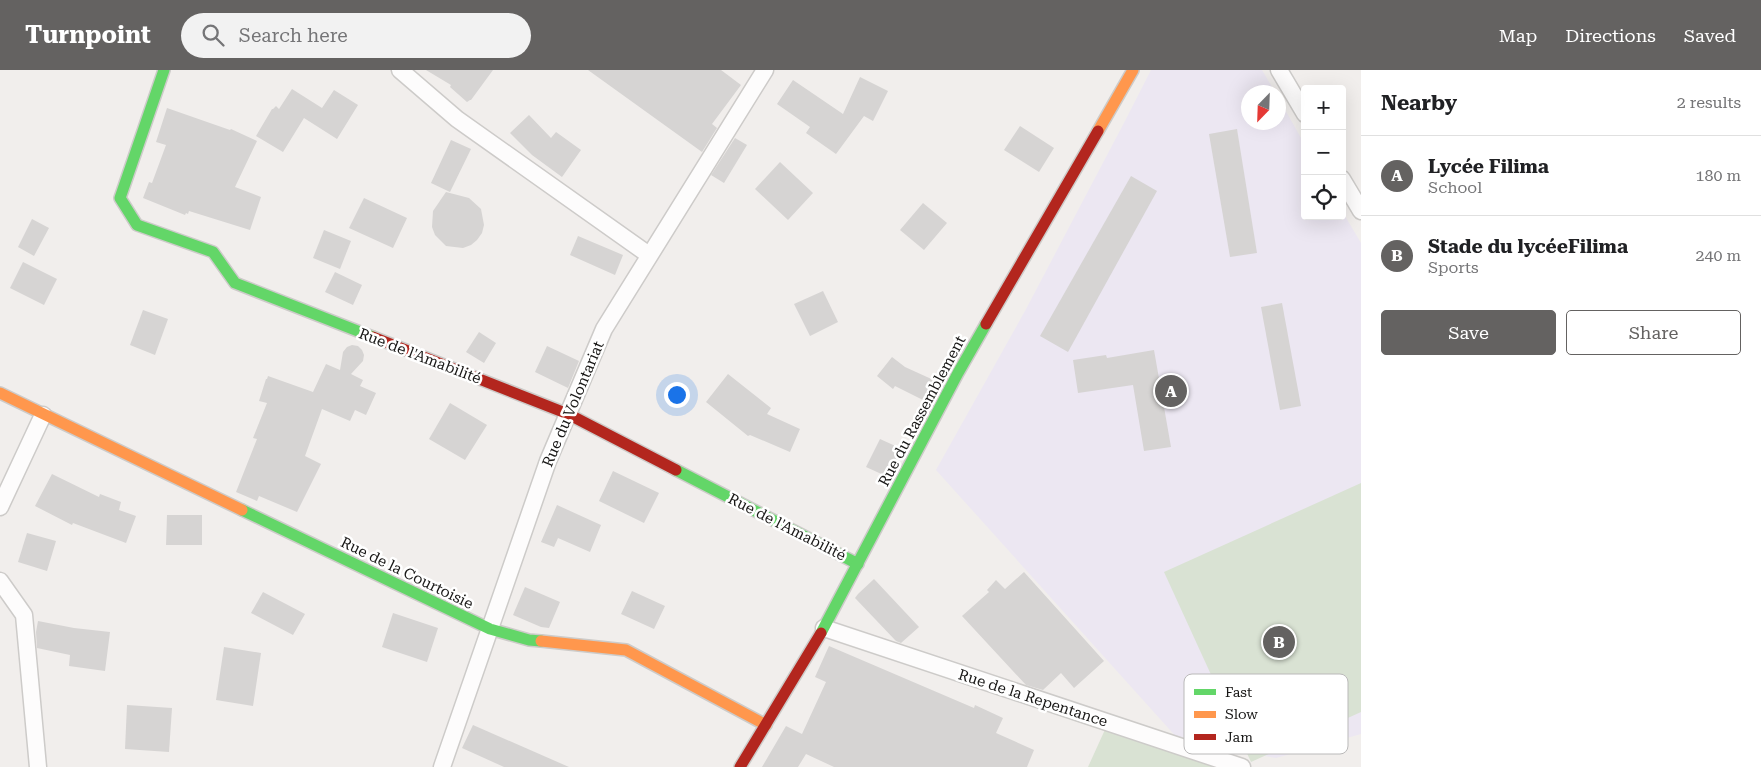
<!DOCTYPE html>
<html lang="en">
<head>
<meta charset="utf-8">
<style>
  :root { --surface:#fff; --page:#f2f2f2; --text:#202124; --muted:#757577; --line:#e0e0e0; --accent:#646261 }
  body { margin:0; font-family:"Roboto Serif",serif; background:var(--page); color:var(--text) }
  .controls { position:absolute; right:15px; top:15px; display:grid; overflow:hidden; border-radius:5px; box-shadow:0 5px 20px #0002 }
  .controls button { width:45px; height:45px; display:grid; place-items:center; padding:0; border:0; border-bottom:1px solid var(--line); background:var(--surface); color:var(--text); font:25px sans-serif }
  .compass { position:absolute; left:1241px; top:15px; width:45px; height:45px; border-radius:50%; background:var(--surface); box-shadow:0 5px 20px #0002; rotate:203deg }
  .you { position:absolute; left:676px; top:324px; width:18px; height:18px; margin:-12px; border:4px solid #fff; border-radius:50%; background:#1a73e8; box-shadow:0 0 0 8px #1a73e833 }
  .badge { display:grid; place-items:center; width:32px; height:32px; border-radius:50%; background:var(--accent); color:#fff; font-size:16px; font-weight:700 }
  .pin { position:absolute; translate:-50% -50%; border:2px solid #fff; box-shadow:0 1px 5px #0006 }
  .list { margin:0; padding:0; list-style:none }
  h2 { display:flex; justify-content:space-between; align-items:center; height:65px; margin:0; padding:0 20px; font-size:21px }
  h2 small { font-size:16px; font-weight:400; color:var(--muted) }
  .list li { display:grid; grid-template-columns:32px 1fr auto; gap:15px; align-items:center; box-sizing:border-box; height:80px; padding:0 20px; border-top:1px solid var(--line) }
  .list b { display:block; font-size:19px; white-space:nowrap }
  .list p { margin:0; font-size:16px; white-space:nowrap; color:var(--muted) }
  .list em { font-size:16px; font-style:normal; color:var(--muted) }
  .actions { display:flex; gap:10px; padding:15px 20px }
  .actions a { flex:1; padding:11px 0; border:1px solid var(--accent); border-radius:5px; text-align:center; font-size:18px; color:var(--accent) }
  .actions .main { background:var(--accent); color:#fff }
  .icon { flex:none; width:28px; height:28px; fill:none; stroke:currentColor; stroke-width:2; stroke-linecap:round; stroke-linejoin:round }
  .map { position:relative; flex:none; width:1361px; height:697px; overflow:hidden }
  header { display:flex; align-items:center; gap:30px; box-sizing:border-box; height:70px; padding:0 25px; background:var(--accent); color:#fff }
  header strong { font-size:24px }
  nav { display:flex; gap:28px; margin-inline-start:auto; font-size:18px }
  .search { width:350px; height:45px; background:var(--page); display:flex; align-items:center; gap:12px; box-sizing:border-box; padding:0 18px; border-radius:28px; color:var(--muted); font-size:19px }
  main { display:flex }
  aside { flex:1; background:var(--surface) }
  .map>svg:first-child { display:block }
</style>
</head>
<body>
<header>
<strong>Turnpoint</strong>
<div class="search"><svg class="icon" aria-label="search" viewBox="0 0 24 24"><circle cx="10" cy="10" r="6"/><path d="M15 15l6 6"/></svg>Search here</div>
<nav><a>Map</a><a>Directions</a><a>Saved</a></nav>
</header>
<main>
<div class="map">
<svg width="1361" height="697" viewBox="0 0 1361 697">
  <rect width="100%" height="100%" fill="#f1eeec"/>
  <path fill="#ece7f2" d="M1151,0H1262L1275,22H1248V52H1278L1279,29L1305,75V146H1342V141L1361,173V664L1276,688L1179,670L936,400L1025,241L1125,51Z"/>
  <g fill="#d9e2d3">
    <path d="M1361,413V642L1251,692L1164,502Z"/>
    <path d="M1108,653L1242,697H1088Z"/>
  </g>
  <g fill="#d6d4d3">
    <path d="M426,0H493L471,30H470L467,32L450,17L451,15Z"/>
    <path d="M588,0H721L741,15L712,54L717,58L702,82Z"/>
    <path d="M860,7L888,21L873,51L864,46L836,84L806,63L810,57L777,34L793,10L843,44Z"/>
    <path d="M292,19L322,38L334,20L358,35L337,69L304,48L283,82L256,66L272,39H273L276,36L279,39Z"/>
    <path d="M167,38L230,60L231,59L257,71L235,117L261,127L250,160L189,141L188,144L186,143L185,145L143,128L149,112L152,113L166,75L156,72Z"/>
    <path d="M529,45L551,68L556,62L581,80L562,107L532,85L510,63Z"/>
    <path d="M1020,56L1054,78L1039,102L1004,80Z"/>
    <path d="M1237,59L1257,183L1230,187L1209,64Z"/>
    <path d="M735,68L747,75L724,113L711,105Z"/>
    <path d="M451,70L471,79L450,122L431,113Z"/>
    <path d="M780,92L813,123L788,150L755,119Z"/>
    <path d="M1131,106L1157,121L1068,282L1040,266Z"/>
    <path d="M446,122L469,128L481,139L484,155L482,163L477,170L471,175L463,178L446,176L435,165L432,157L433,141Z"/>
    <path d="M364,128L407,148L393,178L349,158Z"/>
    <path d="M923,133L947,153L924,180L900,160Z"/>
    <path d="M32,149L49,158L34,186L18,177Z"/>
    <path d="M324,160L351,171L340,199L313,188Z"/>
    <path d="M578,166L623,185L615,205L570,185Z"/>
    <path d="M23,192L57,209L44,235L10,218Z"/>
    <path d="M335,202L362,215L353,235L325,222Z"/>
    <path d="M823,221L838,252L810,266L794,234Z"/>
    <path d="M1282,233L1301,336L1280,340L1261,237Z"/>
    <path d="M143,240L168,249L155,285L130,275Z"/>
    <path d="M479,262L496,273L484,293L466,282Z"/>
    <path d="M352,275L358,276L362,280L364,285L363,291L351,304L363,310L360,316L376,323L366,345L355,340L350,351L322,339L305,386L321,394L297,442L259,426L257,431L236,422L257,369L253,368L267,333L259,331L266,309H267L268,306L313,322L326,294L340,300L343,282L347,277Z"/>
    <path d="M547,276L579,291L568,318L535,302Z"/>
    <path d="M1154,280L1171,377L1144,381L1133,315L1078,323L1073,290L1106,285L1107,288Z"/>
    <path d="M892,287L905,297L938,312L927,332L895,316L893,319L877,306Z"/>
    <path d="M728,304L771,338L767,344L800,359L790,382L750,365L748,366L706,332Z"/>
    <path d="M450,333L487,355L465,390L429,369Z"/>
    <path d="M880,369L902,379L888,407L866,397Z"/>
    <path d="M613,401L659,423L644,453L599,431Z"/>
    <path d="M52,404L99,427L100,424L121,432L119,440L136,446L126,473L73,453L72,455L35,436Z"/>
    <path d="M557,435L601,455L590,482L558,468L554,477L541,472Z"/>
    <path d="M167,445H202V475H166Z"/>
    <path d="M27,463L56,471L47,501L18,492Z"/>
    <path d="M1024,502L1104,591L1074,618L1061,603L1043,620L1026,615L962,546L989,522L987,520L996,510L1005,519Z"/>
    <path d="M874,509L919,557L901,573L896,571L855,528L858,524Z"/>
    <path d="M525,517L560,532L549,558L541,557L513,545Z"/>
    <path d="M632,521L665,536L654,559L621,544Z"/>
    <path d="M263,522L305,544L293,565L251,543Z"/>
    <path d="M393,543L438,558L427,592L382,577Z"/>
    <path d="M38,551L74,558L110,562L105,601L69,596L70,585L37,578L36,562Z"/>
    <path d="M829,576L974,638L975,635L1003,648L996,663L1034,680L1027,697H834L806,684L798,697H762L786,656L802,664L826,612L815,607Z"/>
    <path d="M224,577L261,583L253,636L216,630Z"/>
    <path d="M127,635L172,638L169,682L125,679Z"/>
    <path d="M473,655L569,697H504L462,678Z"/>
  </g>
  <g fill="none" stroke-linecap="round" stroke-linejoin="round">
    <defs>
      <g id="street">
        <path d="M400,0L457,49L649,185"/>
        <path d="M1279,0L1305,44"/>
        <path d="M1342,109L1361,141"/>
        <path d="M0,437L43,345"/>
        <path d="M0,511L24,545L38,697"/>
        <path d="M824,558L1242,697"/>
        <path d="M442,697L548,391L604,259L765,0"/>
      </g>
      <g id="fast">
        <path d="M164,0L120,128L137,155L213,182L235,213L373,267"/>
        <path d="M676,400L858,494"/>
        <path d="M242,440L490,559L529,570L541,571"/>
        <path d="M821,563L958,303L986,254"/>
      </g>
      <g id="slow">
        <path d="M1098,61L1133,0"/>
        <path d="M0,323L242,440"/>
        <path d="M541,571L626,580L766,655"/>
      </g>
      <g id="jam">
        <path d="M986,254L1098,61"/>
        <path d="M373,267L568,344L676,400"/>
        <path d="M740,697L821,563"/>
      </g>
    </defs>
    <use href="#street" stroke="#cdcbc9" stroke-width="19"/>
    <use href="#fast" stroke="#cdcbc9" stroke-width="14"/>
    <use href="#slow" stroke="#cdcbc9" stroke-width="14"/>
    <use href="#jam" stroke="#cdcbc9" stroke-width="14"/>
    <use href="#street" stroke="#fdfcfc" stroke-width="16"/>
    <use href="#fast" stroke="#63d668" stroke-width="11"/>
    <use href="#slow" stroke="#ff974d" stroke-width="11"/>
    <use href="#jam" stroke="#b3261e" stroke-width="11"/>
  </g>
  <g text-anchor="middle" stroke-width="5" stroke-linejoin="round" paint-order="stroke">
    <g font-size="15" fill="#181716" stroke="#fff">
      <text transform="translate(420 286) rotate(21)" y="5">Rue de l'Amabilité</text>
      <text transform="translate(573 334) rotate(-67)" y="5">Rue du Volontariat</text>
      <text transform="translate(922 341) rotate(-62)" y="5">Rue du Rassemblement</text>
      <text transform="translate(787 457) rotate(27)" y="5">Rue de l'Amabilité</text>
      <text transform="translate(407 503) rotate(26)" y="5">Rue de la Courtoisie</text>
      <text transform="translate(1033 628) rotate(18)" y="5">Rue de la Repentance</text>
    </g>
  </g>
  <rect x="1184" y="604" width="164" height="80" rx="8" fill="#fff" stroke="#bab9b9" stroke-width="1"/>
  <rect x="1194" y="619" width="22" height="6" fill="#63d668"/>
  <rect x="1194" y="641" width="22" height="7" fill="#ff974d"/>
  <rect x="1194" y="664" width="22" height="6" fill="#b3261e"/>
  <g font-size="14" fill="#181716">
    <text x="1225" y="627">Fast</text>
    <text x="1225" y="649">Slow</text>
    <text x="1225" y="672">Jam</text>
  </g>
</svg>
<div class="controls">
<button>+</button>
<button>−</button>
<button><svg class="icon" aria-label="locate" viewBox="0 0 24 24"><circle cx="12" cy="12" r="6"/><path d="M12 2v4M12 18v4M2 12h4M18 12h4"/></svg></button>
</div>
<svg class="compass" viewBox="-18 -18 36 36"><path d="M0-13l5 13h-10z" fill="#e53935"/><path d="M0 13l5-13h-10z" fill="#757577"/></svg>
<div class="you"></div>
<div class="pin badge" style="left:1171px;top:321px">A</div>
<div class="pin badge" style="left:1279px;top:572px">B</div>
</div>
<aside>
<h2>Nearby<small>2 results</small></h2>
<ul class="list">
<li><span class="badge">A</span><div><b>Lycée Filima</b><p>School</p></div><em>180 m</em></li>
<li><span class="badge">B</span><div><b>Stade du lycéeFilima</b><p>Sports</p></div><em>240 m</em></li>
</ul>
<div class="actions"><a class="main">Save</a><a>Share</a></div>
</aside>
</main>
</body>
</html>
